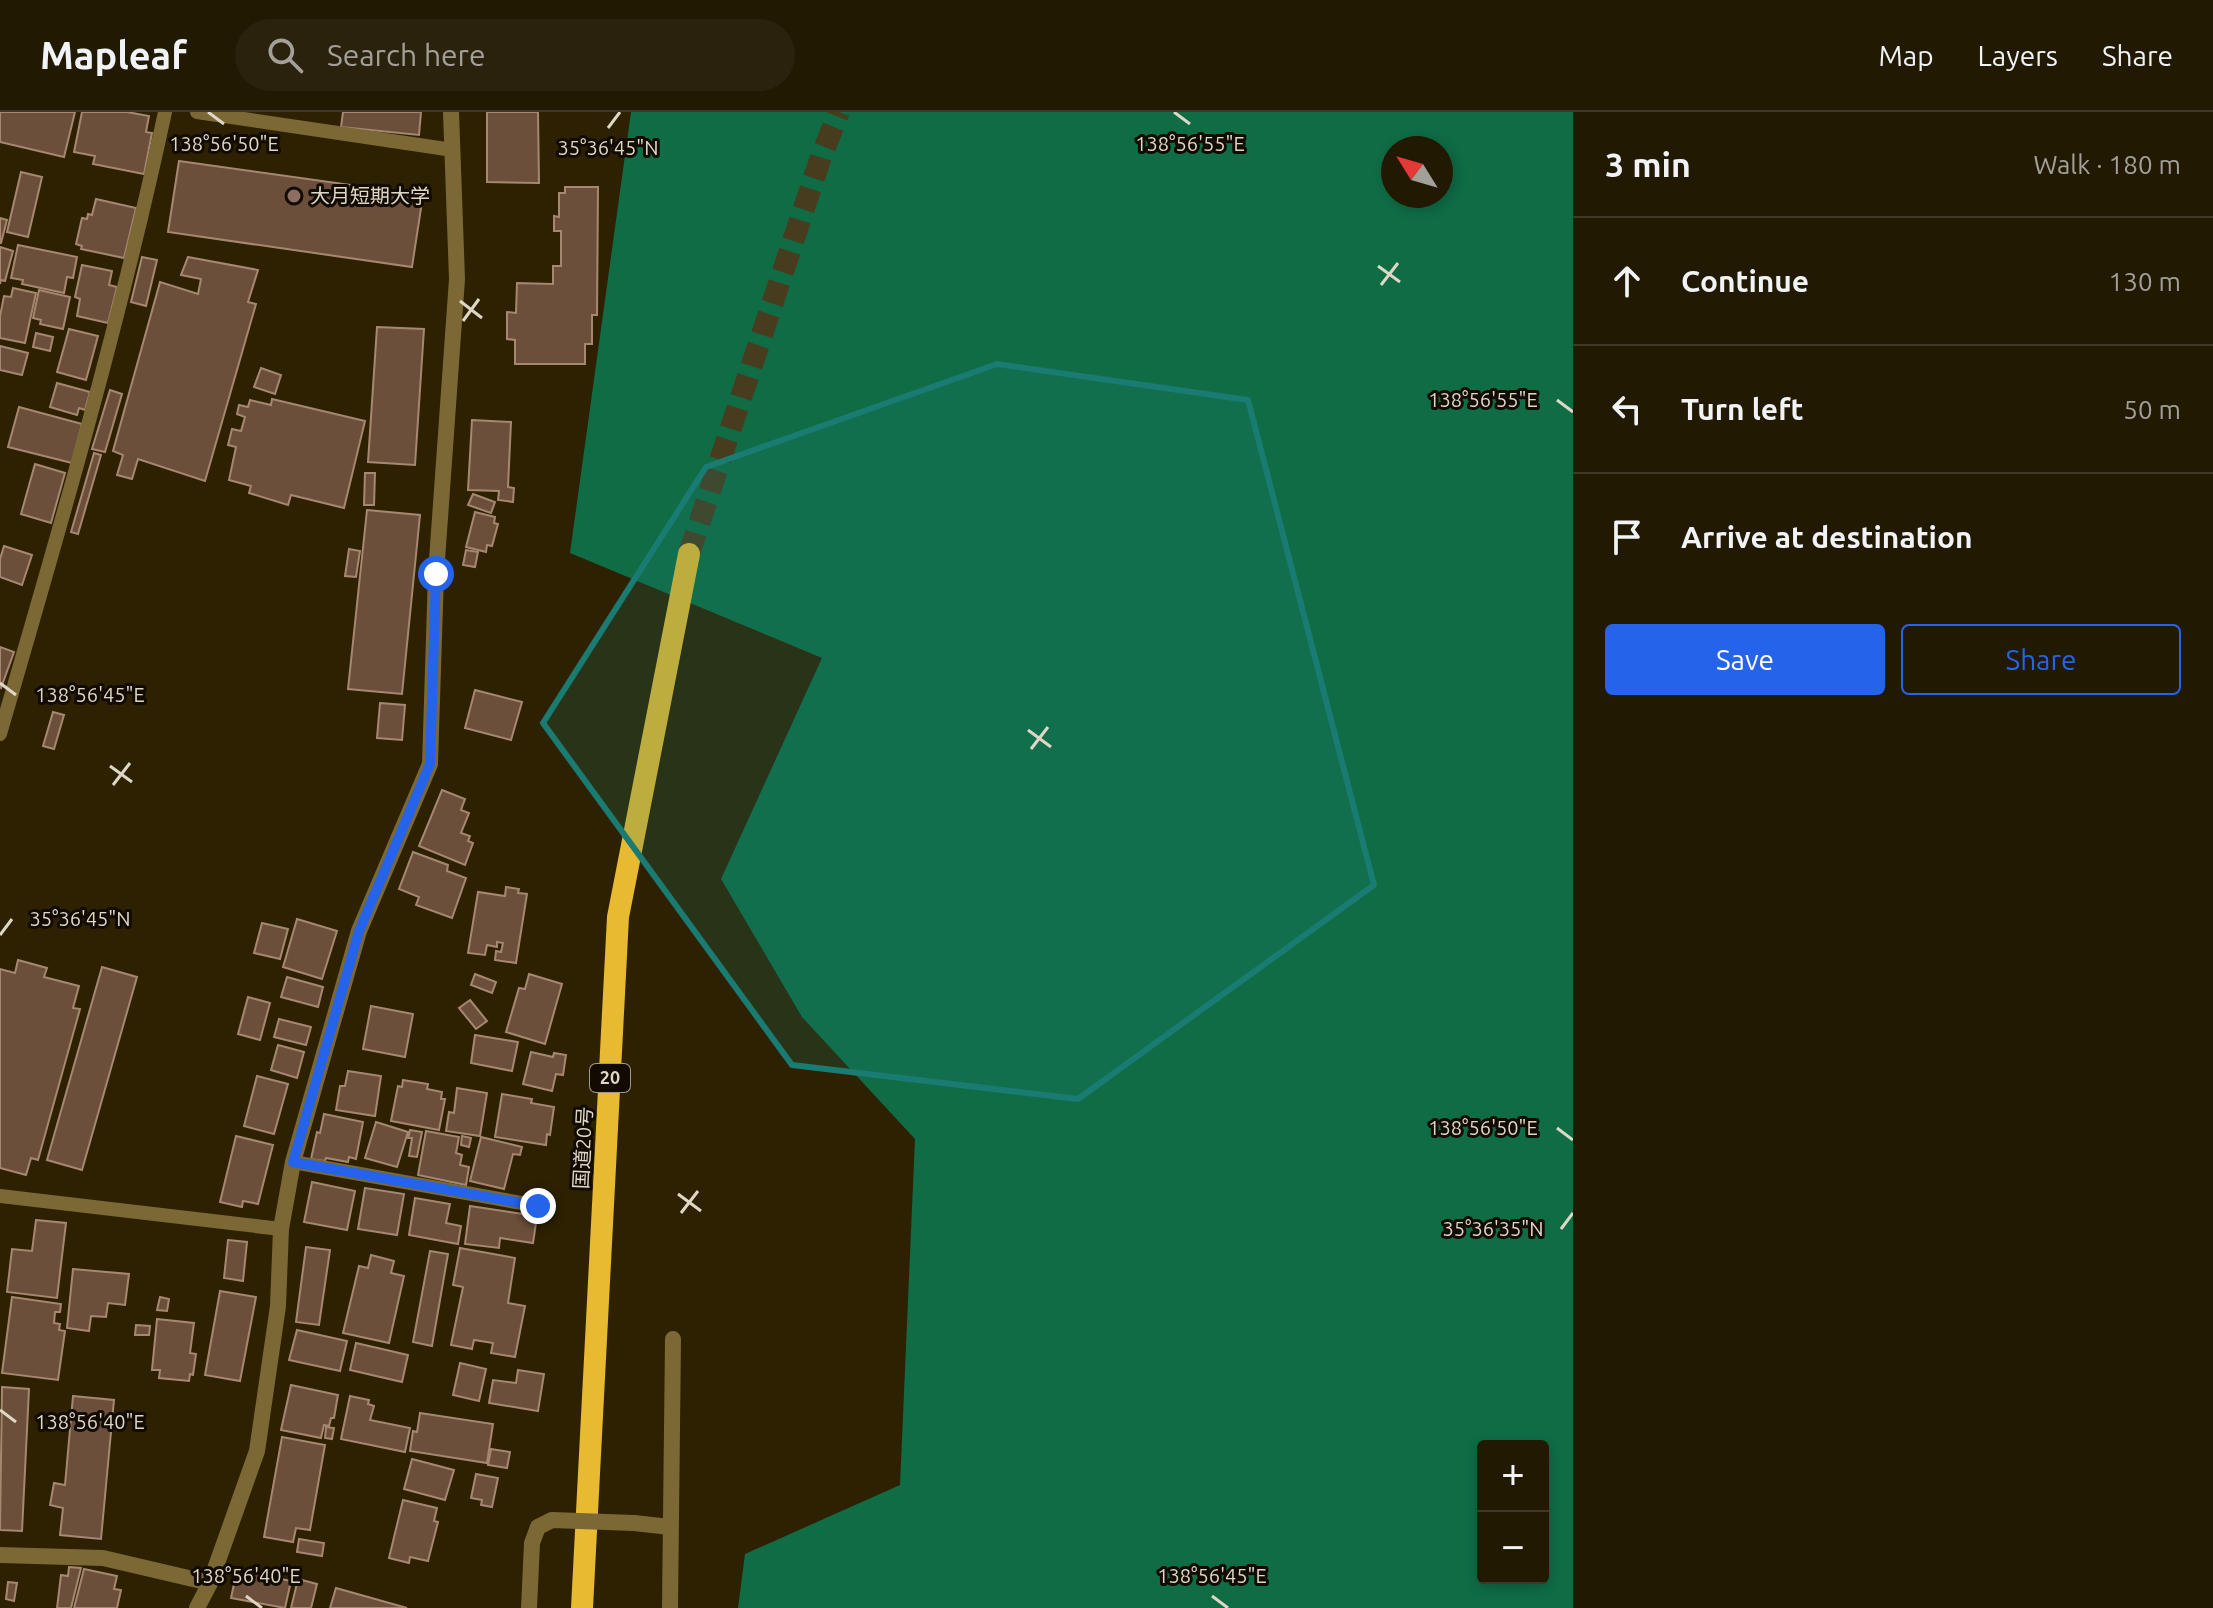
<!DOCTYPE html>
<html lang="en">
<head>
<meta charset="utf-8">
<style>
  :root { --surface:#221902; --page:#2a220c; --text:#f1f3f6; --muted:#a2a099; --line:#3f3824; --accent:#2563eb }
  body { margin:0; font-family:Ubuntu,"Noto Sans JP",sans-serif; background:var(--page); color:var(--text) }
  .controls { position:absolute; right:24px; bottom:24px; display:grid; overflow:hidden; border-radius:8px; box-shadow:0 4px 12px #0003 }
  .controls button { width:72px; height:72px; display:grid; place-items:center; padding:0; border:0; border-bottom:2px solid var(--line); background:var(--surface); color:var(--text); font:40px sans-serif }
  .compass { position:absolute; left:1381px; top:24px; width:72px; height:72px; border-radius:50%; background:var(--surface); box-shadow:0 4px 12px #0003; rotate:307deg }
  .stop { position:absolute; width:24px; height:24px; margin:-18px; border:6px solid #2563eb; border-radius:50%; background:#fff }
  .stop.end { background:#2563eb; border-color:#fff; box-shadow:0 2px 8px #0008 }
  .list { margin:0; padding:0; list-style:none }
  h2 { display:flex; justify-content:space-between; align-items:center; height:104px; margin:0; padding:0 32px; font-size:34px }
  h2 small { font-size:26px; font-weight:400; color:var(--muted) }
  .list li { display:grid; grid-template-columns:52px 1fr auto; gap:24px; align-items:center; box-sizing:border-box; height:128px; padding:0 32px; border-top:2px solid var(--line) }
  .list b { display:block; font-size:30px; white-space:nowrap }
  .list em { font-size:26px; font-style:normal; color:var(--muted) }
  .actions { display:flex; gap:16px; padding:24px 32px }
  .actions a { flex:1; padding:18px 0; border:2px solid var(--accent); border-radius:8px; text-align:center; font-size:28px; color:var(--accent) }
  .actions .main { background:var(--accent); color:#fff }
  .icon { flex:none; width:44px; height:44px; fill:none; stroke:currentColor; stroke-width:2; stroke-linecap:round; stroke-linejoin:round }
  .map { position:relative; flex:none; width:1573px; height:1496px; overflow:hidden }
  header { display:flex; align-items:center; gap:48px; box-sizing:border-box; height:112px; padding:0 40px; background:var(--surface); border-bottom:2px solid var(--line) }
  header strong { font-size:38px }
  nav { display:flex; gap:44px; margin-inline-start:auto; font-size:28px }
  .search { width:560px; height:72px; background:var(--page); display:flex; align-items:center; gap:20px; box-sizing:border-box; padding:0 28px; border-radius:44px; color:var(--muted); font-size:30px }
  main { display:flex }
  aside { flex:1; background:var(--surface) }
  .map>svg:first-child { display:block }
</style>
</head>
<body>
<header>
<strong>Mapleaf</strong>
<div class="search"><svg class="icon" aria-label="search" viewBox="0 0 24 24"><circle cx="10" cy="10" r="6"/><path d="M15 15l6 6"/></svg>Search here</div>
<nav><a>Map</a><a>Layers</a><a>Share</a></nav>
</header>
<main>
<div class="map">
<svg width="1573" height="1496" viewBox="0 0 1573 1496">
  <rect width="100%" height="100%" fill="#2d2102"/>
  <path fill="#0f6c45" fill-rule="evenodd" d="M631,0H1573V1496H738L745,1442L900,1373L915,1027L802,905L721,767L822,546L570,441ZM1393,36H1441V84H1393ZM1483,1334H1543V1466H1483Z"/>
  <g fill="#6c4f3b" stroke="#a68771" stroke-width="2">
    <path d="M0,0H75L64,45L0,30Z"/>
    <path d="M82,0H127L149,4L146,20L152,21L144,62L93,52L95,44L74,40Z"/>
    <path d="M343,0H421L419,23L341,15Z"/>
    <path d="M487,0H538L539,71L487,70Z"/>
    <path d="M179,49L423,83L412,155L168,120Z"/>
    <path d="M21,60L42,65L28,125L7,120Z"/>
    <path d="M565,75H598L597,203H592V232H585V252H515V228L507,227V200L516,201L517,171L553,172V154H561V119H554V104L559,105V81H565Z"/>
    <path d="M96,87L136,96L124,146L81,137L82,134L76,132L82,106L87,107L88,102L92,103Z"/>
    <path d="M0,106L7,108L1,131H0Z"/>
    <path d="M18,133L77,145L73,166L67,165L64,181L22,172L23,168L11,166Z"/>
    <path d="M0,135L13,139L5,169L1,168L0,172Z"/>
    <path d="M142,145L157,148L146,194L131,190Z"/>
    <path d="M188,145L258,158L248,190L256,192L205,369L138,347L132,367L117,363L123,343L113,339L160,170L198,182L201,167L181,163Z"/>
    <path d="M82,153L112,159L109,173L117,175L108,211L77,204L80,187L75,185Z"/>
    <path d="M13,176L36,181L25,231L0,226V204L4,184L11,185Z"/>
    <path d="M39,178L70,185L63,217L40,212L41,208L33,206Z"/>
    <path d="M377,215L424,217L415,353L368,350Z"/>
    <path d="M69,217L98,224L86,268L57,260Z"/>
    <path d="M36,221L53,225L50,239L33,235Z"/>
    <path d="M0,234L28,241L22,263L0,258Z"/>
    <path d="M261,256L281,263L275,282L254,275Z"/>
    <path d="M57,271L90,280L85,298L79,296L77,303L50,295Z"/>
    <path d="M110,278L122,282L105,340L92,337Z"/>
    <path d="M272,287L365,309L344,396L291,383L288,393L249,381L251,374L229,368L236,335L228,333L232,317L241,319L245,305L237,302L239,293L248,295L250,288L271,293Z"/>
    <path d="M19,295L82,312L72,351L8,335Z"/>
    <path d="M472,308L511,310L508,375L514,376L513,390L498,388L499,379L468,378Z"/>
    <path d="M94,341L101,343L78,422L71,420Z"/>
    <path d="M35,352L65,361L51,411L21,402Z"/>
    <path d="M365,361H375L374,393H364Z"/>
    <path d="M473,382L495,390L491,401L468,393Z"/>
    <path d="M367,398L420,403L402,582L348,577Z"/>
    <path d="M475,400L495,405L494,411L498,412L492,434L487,433L486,440L466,435Z"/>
    <path d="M4,434L32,443L22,473L0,465V447Z"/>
    <path d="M349,437L360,439L356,465L345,464Z"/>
    <path d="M466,438L478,440L475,455L463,453Z"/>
    <path d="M0,535L14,540L1,576L0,575Z"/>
    <path d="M475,578L522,590L511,628L465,616Z"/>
    <path d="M380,591L405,593L402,628L377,626Z"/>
    <path d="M53,600L64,603L54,637L43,634Z"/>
    <path d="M442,678L465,687L461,698L469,701L461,721L470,724L468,729L473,731L465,753L419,734Z"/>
    <path d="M413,740L448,753L447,759L466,766L452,806L416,793L419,785L399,777Z"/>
    <path d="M506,775L519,777L518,781L527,782L516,851L495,848L496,839L501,840L503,831L497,830V835L487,833L485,843L468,841L478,780L505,784Z"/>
    <path d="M297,807L337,819L322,867L283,855Z"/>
    <path d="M262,811L288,817L280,847L254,841Z"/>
    <path d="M18,848L47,856L44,865L79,874L73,896L80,897L38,1048L31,1046L26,1063L0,1056V857L15,861Z"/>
    <path d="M102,855L137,865L82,1058L47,1048Z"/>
    <path d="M475,862L496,870L492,881L471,873Z"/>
    <path d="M529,862L562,872L545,932L506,920L519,876L525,877Z"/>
    <path d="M287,865L323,875L318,895L281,885Z"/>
    <path d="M248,885L270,891L260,928L238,922Z"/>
    <path d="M470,888L487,909L476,917L459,896Z"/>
    <path d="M371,894L413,902L405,945L363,937Z"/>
    <path d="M279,907L311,915L306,933L274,925Z"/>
    <path d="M475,923L518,930L512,959L471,951Z"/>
    <path d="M278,933L304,940L297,966L271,958Z"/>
    <path d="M531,940L553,945L554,941L566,943L563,963L556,962L552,979L523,972Z"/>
    <path d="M348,959L381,964L375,1004L336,998L340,974H345Z"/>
    <path d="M257,964L288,972L274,1022L244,1014Z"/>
    <path d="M403,968L428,972L427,977L442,980L441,987H445L439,1018L391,1009L398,974L402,975Z"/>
    <path d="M457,976L487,981L480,1024L446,1019L449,1000L454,1001Z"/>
    <path d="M502,982L532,987L531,991L554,995L550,1023L547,1022L546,1033L495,1025Z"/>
    <path d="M324,1002L363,1010L356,1047L349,1045L348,1050L326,1046L325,1049L311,1047L317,1020L320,1021Z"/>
    <path d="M376,1010L408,1020L397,1055L365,1046Z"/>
    <path d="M410,1018L422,1020L417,1045L409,1044L412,1026H408Z"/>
    <path d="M426,1019L459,1025L456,1041L462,1043L460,1053L469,1055L466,1073L418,1063Z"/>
    <path d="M236,1024L273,1033L258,1092L243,1089L242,1095L220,1090Z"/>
    <path d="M462,1024L471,1026L469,1035L461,1033Z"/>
    <path d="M481,1025L522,1035L520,1043L513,1042L504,1077L470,1069Z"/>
    <path d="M312,1070L355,1079L347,1118L304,1110Z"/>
    <path d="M365,1076L404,1082L397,1123L358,1117Z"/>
    <path d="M415,1086L450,1092L446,1111L461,1114L458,1132L409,1123Z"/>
    <path d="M470,1094L537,1104L533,1131L500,1126L499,1136L465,1132Z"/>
    <path d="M36,1108L66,1111L57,1186L7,1180L12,1137L32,1139Z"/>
    <path d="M228,1128L247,1130L243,1169L224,1166Z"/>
    <path d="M306,1135L330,1138L319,1213L296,1210Z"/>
    <path d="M460,1136L515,1146L508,1191L525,1194L515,1245L491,1241L493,1231L474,1228L472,1237L451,1233L463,1175L453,1173Z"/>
    <path d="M430,1139L448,1142L432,1234L413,1230Z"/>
    <path d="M371,1143L394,1149L391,1161L404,1164L389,1231L343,1221L359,1154L368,1156Z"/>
    <path d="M73,1157L129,1162L125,1193L108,1191L106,1205L91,1204L89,1219L67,1216Z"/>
    <path d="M220,1179L256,1185L240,1269L205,1263Z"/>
    <path d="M12,1185L61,1192L60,1200H55L54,1211L60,1212L59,1218L65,1219L58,1268L2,1261Z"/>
    <path d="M160,1185L169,1187L167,1199L157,1198Z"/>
    <path d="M157,1207L194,1211L190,1241L196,1242L193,1263L190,1262L189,1269L159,1266L160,1258H152Z"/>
    <path d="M136,1213L150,1214L149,1223H135Z"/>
    <path d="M297,1218L347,1229L340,1259L289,1248Z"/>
    <path d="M356,1231L408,1243L402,1270L350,1258Z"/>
    <path d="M460,1251L486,1257L479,1289L453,1283Z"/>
    <path d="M518,1258L544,1262L538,1299L489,1291L493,1268L516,1271Z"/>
    <path d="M291,1273L338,1283L334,1306H331L329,1314L324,1313L321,1326L281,1318Z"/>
    <path d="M2,1275L29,1277L22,1419L0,1418Z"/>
    <path d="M73,1284L114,1288L101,1427L60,1423L63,1396L50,1393L54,1371L65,1373Z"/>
    <path d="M350,1284L369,1288L368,1292L374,1294L370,1308L410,1316L405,1340L341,1327Z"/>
    <path d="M420,1301L493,1312L487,1351L410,1339L413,1319L417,1320Z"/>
    <path d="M326,1315L334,1316L332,1327L325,1326Z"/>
    <path d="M282,1325L325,1333L310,1418L296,1416L293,1430L264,1425Z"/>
    <path d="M491,1337L510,1340L507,1356L488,1353Z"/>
    <path d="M412,1347L454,1358L445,1388L404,1377Z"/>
    <path d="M476,1362L498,1366L492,1395L481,1393L482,1388L471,1386Z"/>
    <path d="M403,1388L437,1396L434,1409L438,1410L428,1449L410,1445L409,1451L389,1446Z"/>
    <path d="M299,1427L324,1431L322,1444L297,1440Z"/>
    <path d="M69,1455L81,1456L71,1496H57L61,1463L68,1464Z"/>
    <path d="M84,1457L117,1464L114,1477L121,1478L117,1496H74Z"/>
    <path d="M237,1458L291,1469L285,1496L231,1486Z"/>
    <path d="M298,1467L317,1472L311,1496H291Z"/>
    <path d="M8,1470L17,1471L14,1489L6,1487Z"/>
    <path d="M336,1476L407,1496H330Z"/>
  </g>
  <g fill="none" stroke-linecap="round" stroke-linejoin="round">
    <path stroke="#483c1f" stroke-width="22" stroke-dasharray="22 11" stroke-linecap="butt" d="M689,442L821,45L839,0"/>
    <g stroke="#7b6835" stroke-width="14">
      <path d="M197,0L453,38"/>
      <path d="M0,622C60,416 120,210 165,0"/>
      <path d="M293,1050L538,1094"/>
      <path d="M0,1084L281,1117"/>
    </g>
    <g stroke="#7b6835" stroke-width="16">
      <path d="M634,1411L670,1415"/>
      <path d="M0,1443L103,1446L210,1471"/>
      <path d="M197,1496L210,1471L257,1339L278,1194L281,1117L293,1050L359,819L430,652L436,462L457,167L451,0"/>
      <path d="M529,1496L532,1431L538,1415"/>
      <path d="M670,1496L673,1227"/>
    </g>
    <path stroke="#e7ba32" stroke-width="22" d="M582,1496L618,805L689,442"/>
    <path stroke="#7b6835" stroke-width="16" d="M538,1415L552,1408L634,1411"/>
  </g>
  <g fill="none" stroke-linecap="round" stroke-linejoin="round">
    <path stroke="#2563eb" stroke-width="10" d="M436,462L430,652L359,819L293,1050L538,1094"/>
  </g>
  <path fill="#197b72" fill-opacity="0.2" stroke="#197b72" stroke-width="6" stroke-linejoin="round" d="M997,252L1248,288L1374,773L1078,987L792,953L543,611L706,355Z"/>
  <path fill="none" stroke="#ded7c5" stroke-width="3" d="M208,0L224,12M1174,0L1190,12M608,16L620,0M1378,154L1400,170M1381,173L1398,151M460,189L482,206M463,209L479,187M1557,288L1573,300M0,571L16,583M1028,618L1051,635M1031,637L1048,615M110,654L132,670M113,673L130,651M0,823L12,807M1557,1016L1573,1028M678,1082L701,1099M681,1101L698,1079M1561,1117L1573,1101M0,1298L16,1310M246,1484L262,1496M1212,1484L1228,1496"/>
  <circle fill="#8d6e63" stroke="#110b02" stroke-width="3" cx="294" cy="84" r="8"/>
  <g text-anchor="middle" stroke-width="6" stroke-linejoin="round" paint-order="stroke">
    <rect fill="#110b02" stroke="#a09a8a" stroke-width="2" x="590" y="952" width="40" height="28" rx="6"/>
    <g font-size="18" font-weight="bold" fill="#ded7c5">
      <text x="610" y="972">20</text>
    </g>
    <g font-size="20" fill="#ded7c5" stroke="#110b02" text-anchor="start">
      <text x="310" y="91">大月短期大学</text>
    </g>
    <g font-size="20" fill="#ded7c5" stroke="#110b02">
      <text transform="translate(583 1036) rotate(-87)" y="7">国道20号</text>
    </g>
  </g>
  <g font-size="20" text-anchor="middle" fill="#ded7c5" stroke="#110b02" stroke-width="6" stroke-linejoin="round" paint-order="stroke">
    <text x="224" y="39">138°56'50"E</text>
    <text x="1190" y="39">138°56'55"E</text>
    <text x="608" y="43">35°36'45"N</text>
    <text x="1483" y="295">138°56'55"E</text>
    <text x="90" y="590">138°56'45"E</text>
    <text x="80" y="814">35°36'45"N</text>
    <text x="1483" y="1023">138°56'50"E</text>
    <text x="1493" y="1124">35°36'35"N</text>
    <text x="90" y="1317">138°56'40"E</text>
    <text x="246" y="1471">138°56'40"E</text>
    <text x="1212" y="1471">138°56'45"E</text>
  </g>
</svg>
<div class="controls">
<button>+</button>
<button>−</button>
</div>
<svg class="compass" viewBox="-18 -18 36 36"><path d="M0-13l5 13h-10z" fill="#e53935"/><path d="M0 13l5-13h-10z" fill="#a2a099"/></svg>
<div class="stop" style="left:436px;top:462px"></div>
<div class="stop end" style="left:538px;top:1094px"></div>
</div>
<aside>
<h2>3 min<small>Walk · 180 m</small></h2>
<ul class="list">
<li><svg class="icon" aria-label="ahead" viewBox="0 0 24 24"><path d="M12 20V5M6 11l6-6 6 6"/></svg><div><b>Continue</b></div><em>130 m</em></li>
<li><svg class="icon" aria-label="left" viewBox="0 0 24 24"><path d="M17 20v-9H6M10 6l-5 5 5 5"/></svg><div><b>Turn left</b></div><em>50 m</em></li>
<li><svg class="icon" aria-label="arrive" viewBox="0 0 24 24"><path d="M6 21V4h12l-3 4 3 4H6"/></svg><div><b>Arrive at destination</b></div></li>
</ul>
<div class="actions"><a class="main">Save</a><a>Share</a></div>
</aside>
</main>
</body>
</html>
